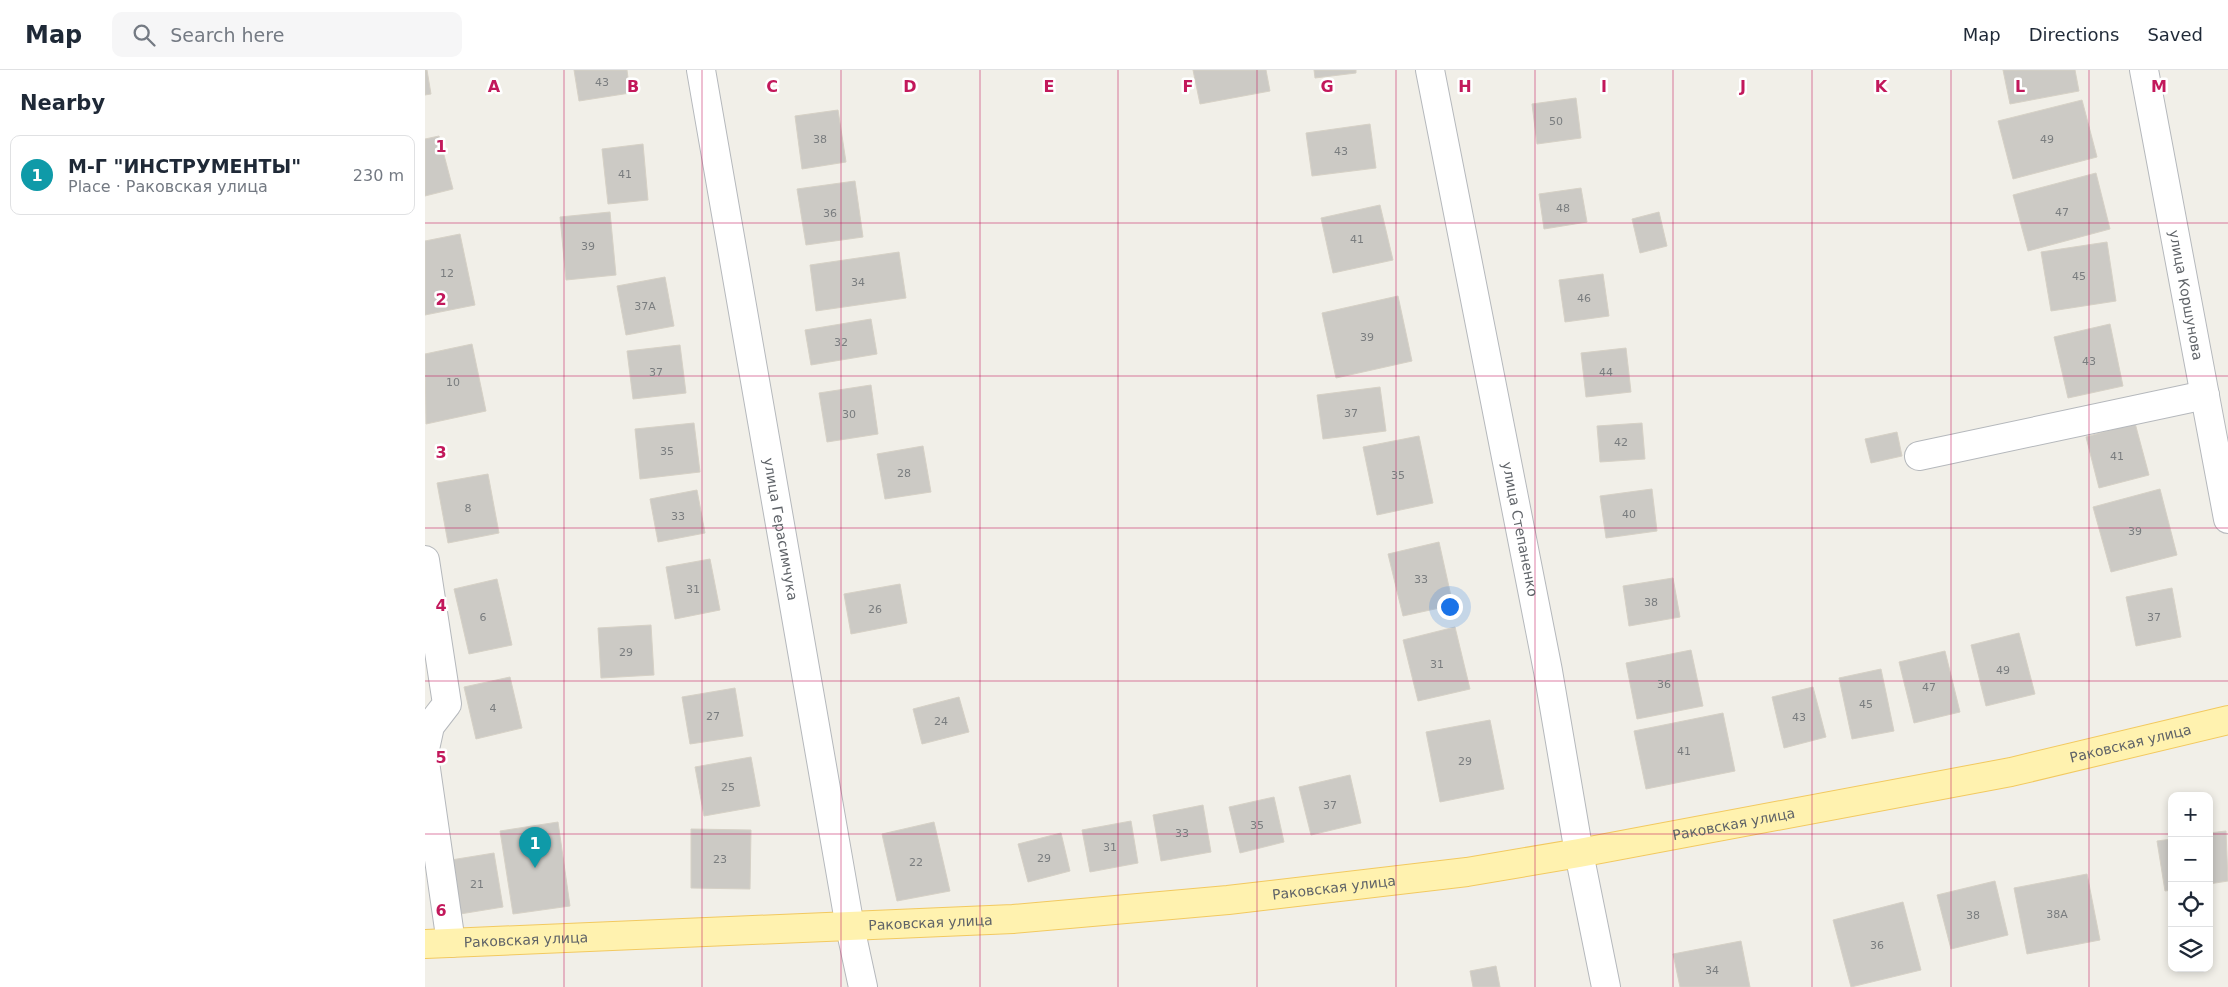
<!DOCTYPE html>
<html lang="en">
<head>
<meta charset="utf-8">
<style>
  :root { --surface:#fff; --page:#f6f6f7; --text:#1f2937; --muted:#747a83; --line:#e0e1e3; --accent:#d93025 }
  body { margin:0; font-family:"DejaVu Sans",sans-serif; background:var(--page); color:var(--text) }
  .controls { position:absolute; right:15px; bottom:15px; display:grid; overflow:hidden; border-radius:10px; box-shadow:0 2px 8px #0003 }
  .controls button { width:45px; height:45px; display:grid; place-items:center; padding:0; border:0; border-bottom:1px solid var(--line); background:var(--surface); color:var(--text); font:25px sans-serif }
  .you { position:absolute; left:1024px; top:536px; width:18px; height:18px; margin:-12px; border:4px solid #fff; border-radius:50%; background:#1a73e8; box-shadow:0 0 0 8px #1a73e833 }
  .badge { display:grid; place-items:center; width:32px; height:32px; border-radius:50%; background:var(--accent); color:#fff; font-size:16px; font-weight:700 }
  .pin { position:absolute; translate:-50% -41px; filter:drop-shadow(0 1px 2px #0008) }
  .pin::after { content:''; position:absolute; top:26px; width:18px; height:15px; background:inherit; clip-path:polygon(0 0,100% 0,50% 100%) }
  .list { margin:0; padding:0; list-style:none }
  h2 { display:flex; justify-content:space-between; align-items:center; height:65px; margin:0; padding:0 20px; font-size:21px }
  h2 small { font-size:16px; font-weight:400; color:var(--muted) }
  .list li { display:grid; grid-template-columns:32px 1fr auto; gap:15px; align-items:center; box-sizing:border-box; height:80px; margin:0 10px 10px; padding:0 10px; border:1px solid var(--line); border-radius:10px }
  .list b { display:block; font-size:19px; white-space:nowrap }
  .list p { margin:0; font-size:16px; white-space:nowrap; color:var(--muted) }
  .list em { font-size:16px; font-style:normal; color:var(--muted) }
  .icon { flex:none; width:28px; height:28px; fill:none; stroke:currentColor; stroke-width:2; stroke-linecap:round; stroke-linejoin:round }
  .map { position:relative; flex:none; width:1803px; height:917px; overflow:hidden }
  header { display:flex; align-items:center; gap:30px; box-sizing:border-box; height:70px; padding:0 25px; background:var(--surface); border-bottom:1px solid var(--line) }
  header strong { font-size:24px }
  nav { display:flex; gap:28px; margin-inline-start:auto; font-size:18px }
  .search { width:350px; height:45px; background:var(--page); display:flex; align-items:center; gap:12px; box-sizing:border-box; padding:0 18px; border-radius:10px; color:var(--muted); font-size:19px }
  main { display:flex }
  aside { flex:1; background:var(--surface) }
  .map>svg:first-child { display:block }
</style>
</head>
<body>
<header>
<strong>Map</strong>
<div class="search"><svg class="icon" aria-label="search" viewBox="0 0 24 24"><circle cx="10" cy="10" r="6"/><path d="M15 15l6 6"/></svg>Search here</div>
<nav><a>Map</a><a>Directions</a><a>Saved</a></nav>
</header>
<main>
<aside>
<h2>Nearby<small></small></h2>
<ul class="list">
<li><span class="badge" style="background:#0f9aa8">1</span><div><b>М-Г &quot;ИНСТРУМЕНТЫ&quot;</b><p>Place · Раковская улица</p></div><em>230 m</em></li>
</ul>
</aside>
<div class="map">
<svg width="1803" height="917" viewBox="0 0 1803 917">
  <rect width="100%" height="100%" fill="#f1efe8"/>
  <g fill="#cccac5" stroke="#d6d1c6">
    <path d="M0,0H2L6,24L0,25Z"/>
    <path d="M149,0H202L205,23L154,31Z"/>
    <path d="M768,0H841L845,21L775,34Z"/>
    <path d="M889,0H931V3L890,8Z"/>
    <path d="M1578,0H1650L1654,21L1585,34Z"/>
    <path d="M1151,28L1156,68L1112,74L1107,34Z"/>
    <path d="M1657,30L1672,87L1588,109L1573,51Z"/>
    <path d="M413,40L421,92L377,99L370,46Z"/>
    <path d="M945,54L951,98L887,106L881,63Z"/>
    <path d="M14,66L28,119L0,126V69Z"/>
    <path d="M218,74L223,130L183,134L177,79Z"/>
    <path d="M1671,103L1685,159L1603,181L1588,125Z"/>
    <path d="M430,111L438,167L381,175L372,119Z"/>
    <path d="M1156,118L1162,152L1119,159L1114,124Z"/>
    <path d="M955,135L968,190L908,203L896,148Z"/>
    <path d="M185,142L191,205L141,210L135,147Z"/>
    <path d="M1234,142L1242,176L1215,183L1207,149Z"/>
    <path d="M35,164L50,235L0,245V171Z"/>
    <path d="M1682,172L1691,231L1626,241L1616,182Z"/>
    <path d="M474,182L481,228L391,241L385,195Z"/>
    <path d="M1178,204L1184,246L1140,252L1134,210Z"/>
    <path d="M240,207L249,256L201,265L192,216Z"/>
    <path d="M973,226L987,291L911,308L897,243Z"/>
    <path d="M446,249L452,284L386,295L380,260Z"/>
    <path d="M1685,254L1698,316L1643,328L1629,267Z"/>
    <path d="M47,274L61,341L1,354L0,284Z"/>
    <path d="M255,275L261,323L208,329L202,281Z"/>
    <path d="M1201,278L1206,322L1161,327L1156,283Z"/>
    <path d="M446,315L453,364L402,372L394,323Z"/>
    <path d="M955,317L961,361L898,369L892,325Z"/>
    <path d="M269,353L275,402L215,409L210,359Z"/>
    <path d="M1217,353L1220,389L1175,392L1172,356Z"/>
    <path d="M1710,353L1724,405L1674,418L1661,367Z"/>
    <path d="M1472,362L1477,386L1446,393L1440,369Z"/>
    <path d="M994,366L1008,433L952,445L938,377Z"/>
    <path d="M498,376L506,422L460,429L452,384Z"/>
    <path d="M63,404L74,463L23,473L12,413Z"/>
    <path d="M1227,419L1232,461L1181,468L1175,426Z"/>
    <path d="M1735,419L1752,485L1686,502L1668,437Z"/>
    <path d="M272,420L280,463L233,472L225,429Z"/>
    <path d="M1014,472L1028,535L978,546L963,484Z"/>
    <path d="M285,489L295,540L250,549L241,497Z"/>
    <path d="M1248,508L1255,547L1204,556L1198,516Z"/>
    <path d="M72,509L87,575L44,584L29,519Z"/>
    <path d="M475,514L482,553L426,564L419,524Z"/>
    <path d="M1747,518L1756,567L1711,576L1701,527Z"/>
    <path d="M226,555L229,605L176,608L173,558Z"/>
    <path d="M1030,557L1045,619L993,631L978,570Z"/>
    <path d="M1594,563L1610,624L1561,636L1546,575Z"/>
    <path d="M1266,580L1278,636L1212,649L1201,593Z"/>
    <path d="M1520,581L1535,642L1489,653L1474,592Z"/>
    <path d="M1456,599L1469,661L1427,669L1414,608Z"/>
    <path d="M85,607L97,658L51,669L39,617Z"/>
    <path d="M1388,617L1401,667L1359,678L1347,627Z"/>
    <path d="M310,618L318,666L265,674L257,627Z"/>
    <path d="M534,627L544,662L497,674L488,639Z"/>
    <path d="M1298,643L1310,701L1221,719L1209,661Z"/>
    <path d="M1065,650L1079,719L1015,732L1001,662Z"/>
    <path d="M326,687L335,736L279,746L270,697Z"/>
    <path d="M925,705L936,753L886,765L874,717Z"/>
    <path d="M849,727L859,772L815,783L804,737Z"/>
    <path d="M778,735L786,782L736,791L728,745Z"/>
    <path d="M706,751L713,793L665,802L657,760Z"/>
    <path d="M133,752L145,836L88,844L75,761Z"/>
    <path d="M509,752L525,821L472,831L457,764Z"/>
    <path d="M266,759L326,760L325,819L266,818Z"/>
    <path d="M1801,761L1803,811L1784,814V763Z"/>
    <path d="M636,763L645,801L603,812L593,774Z"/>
    <path d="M1747,769V820L1740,821L1732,771Z"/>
    <path d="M69,783L78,837L35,844L26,790Z"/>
    <path d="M1662,804L1675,870L1602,884L1589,818Z"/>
    <path d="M1570,811L1583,865L1526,879L1512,825Z"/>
    <path d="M1478,832L1496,900L1426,917L1408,850Z"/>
    <path d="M1316,871L1325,917H1255L1248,884Z"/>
    <path d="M1071,896L1075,917H1048L1045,901Z"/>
  </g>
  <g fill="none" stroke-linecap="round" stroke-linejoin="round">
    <defs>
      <g id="minor">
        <path id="s1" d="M276,0L425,857L438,917"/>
        <path id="s2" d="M1005,0L1123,601L1154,783L1181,917"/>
        <path id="s3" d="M1719,0L1803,449"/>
        <path d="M1494,386L1780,325"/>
        <path d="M0,490L22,634L5,656L0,679"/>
        <path d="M0,692L26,873"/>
      </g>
      <g id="major">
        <path id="s4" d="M0,874L588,849L803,830L1042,802L1154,783L1586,702L1803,650"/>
      </g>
    </defs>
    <use href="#minor" stroke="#b5b8bc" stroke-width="30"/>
    <use href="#major" stroke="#f2c960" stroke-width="30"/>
    <use href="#minor" stroke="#fff" stroke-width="28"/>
    <use href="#major" stroke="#fff2af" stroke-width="28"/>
  </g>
  <path fill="none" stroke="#c2185b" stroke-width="1" stroke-opacity="0.55" d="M139,0V917M277,0V917M416,0V917M555,0V917M693,0V917M832,0V917M971,0V917M1110,0V917M1248,0V917M1387,0V917M1526,0V917M1664,0V917M0,153H1803M0,306H1803M0,458H1803M0,611H1803M0,764H1747M1784,764H1803"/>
  <g text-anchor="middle" stroke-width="5" stroke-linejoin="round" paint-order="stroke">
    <g font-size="11" fill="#7a7d7f">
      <text x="177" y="16">43</text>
      <text x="1131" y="55">50</text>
      <text x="395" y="73">38</text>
      <text x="1622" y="73">49</text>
      <text x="916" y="85">43</text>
      <text x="200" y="108">41</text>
      <text x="1138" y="142">48</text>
      <text x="1637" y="146">47</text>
      <text x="405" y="147">36</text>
      <text x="932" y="173">41</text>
      <text x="163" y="180">39</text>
      <text x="22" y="207">12</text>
      <text x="1654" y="210">45</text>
      <text x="433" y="216">34</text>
      <text x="1159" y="232">46</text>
      <text x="220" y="240">37А</text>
      <text x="942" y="271">39</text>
      <text x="416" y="276">32</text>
      <text x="1664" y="295">43</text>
      <text x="231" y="306">37</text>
      <text x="1181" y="306">44</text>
      <text x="28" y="316">10</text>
      <text x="926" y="347">37</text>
      <text x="424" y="348">30</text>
      <text x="1196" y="376">42</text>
      <text x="242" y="385">35</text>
      <text x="1692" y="390">41</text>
      <text x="479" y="407">28</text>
      <text x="973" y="409">35</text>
      <text x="43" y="442">8</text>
      <text x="1204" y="448">40</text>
      <text x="253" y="450">33</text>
      <text x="1710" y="465">39</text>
      <text x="996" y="513">33</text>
      <text x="268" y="523">31</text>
      <text x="1226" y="536">38</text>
      <text x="450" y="543">26</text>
      <text x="58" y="551">6</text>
      <text x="1729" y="551">37</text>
      <text x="201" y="586">29</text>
      <text x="1012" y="598">31</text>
      <text x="1578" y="604">49</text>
      <text x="1239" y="618">36</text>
      <text x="1504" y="621">47</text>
      <text x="1441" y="638">45</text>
      <text x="68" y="642">4</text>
      <text x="288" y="650">27</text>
      <text x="1374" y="651">43</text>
      <text x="516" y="655">24</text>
      <text x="1259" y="685">41</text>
      <text x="1040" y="695">29</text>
      <text x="303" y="721">25</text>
      <text x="905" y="739">37</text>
      <text x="832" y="759">35</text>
      <text x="757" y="767">33</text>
      <text x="685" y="781">31</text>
      <text x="619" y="792">29</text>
      <text x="295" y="793">23</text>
      <text x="491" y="796">22</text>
      <text x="52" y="818">21</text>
      <text x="1632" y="848">38А</text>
      <text x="1548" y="849">38</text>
      <text x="1452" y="879">36</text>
      <text x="1287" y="904">34</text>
    </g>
    <g font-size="14" fill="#5f6368" stroke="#fff">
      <text dy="5" stroke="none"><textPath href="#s3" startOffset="229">улица Коршунова</textPath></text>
      <text dy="5" stroke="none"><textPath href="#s2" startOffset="468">улица Степаненко</textPath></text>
      <text dy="5" stroke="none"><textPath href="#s1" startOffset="466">улица Герасимчука</textPath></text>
      <text dy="5" stroke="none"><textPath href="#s4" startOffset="1721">Раковская улица</textPath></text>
      <text dy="5" stroke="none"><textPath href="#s4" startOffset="1316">Раковская улица</textPath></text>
      <text dy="5" stroke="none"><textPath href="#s4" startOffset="911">Раковская улица</textPath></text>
      <text dy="5" stroke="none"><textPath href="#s4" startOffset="506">Раковская улица</textPath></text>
      <text dy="5" stroke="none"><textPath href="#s4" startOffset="101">Раковская улица</textPath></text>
    </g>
  </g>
  <g font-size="16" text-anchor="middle" font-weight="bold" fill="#c2185b" stroke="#fff" stroke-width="5" stroke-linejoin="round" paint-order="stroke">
    <text x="69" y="22">A</text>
    <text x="208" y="22">B</text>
    <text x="347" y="22">C</text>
    <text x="485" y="22">D</text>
    <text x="624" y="22">E</text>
    <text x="763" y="22">F</text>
    <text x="902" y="22">G</text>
    <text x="1040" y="22">H</text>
    <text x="1179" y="22">I</text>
    <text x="1318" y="22">J</text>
    <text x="1456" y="22">K</text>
    <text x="1595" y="22">L</text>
    <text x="1734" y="22">M</text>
    <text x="16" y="82">1</text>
    <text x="16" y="235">2</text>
    <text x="16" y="388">3</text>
    <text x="16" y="541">4</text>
    <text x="16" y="693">5</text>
    <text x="16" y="846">6</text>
  </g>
</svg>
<div class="controls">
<button>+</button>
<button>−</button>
<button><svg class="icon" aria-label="locate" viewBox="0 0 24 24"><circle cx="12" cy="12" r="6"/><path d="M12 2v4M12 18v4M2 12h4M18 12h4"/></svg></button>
<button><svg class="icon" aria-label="layers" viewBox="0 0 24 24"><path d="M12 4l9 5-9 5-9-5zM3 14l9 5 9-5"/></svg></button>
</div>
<div class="you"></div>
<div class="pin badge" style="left:110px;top:798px;background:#0f9aa8">1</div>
</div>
</main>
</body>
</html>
